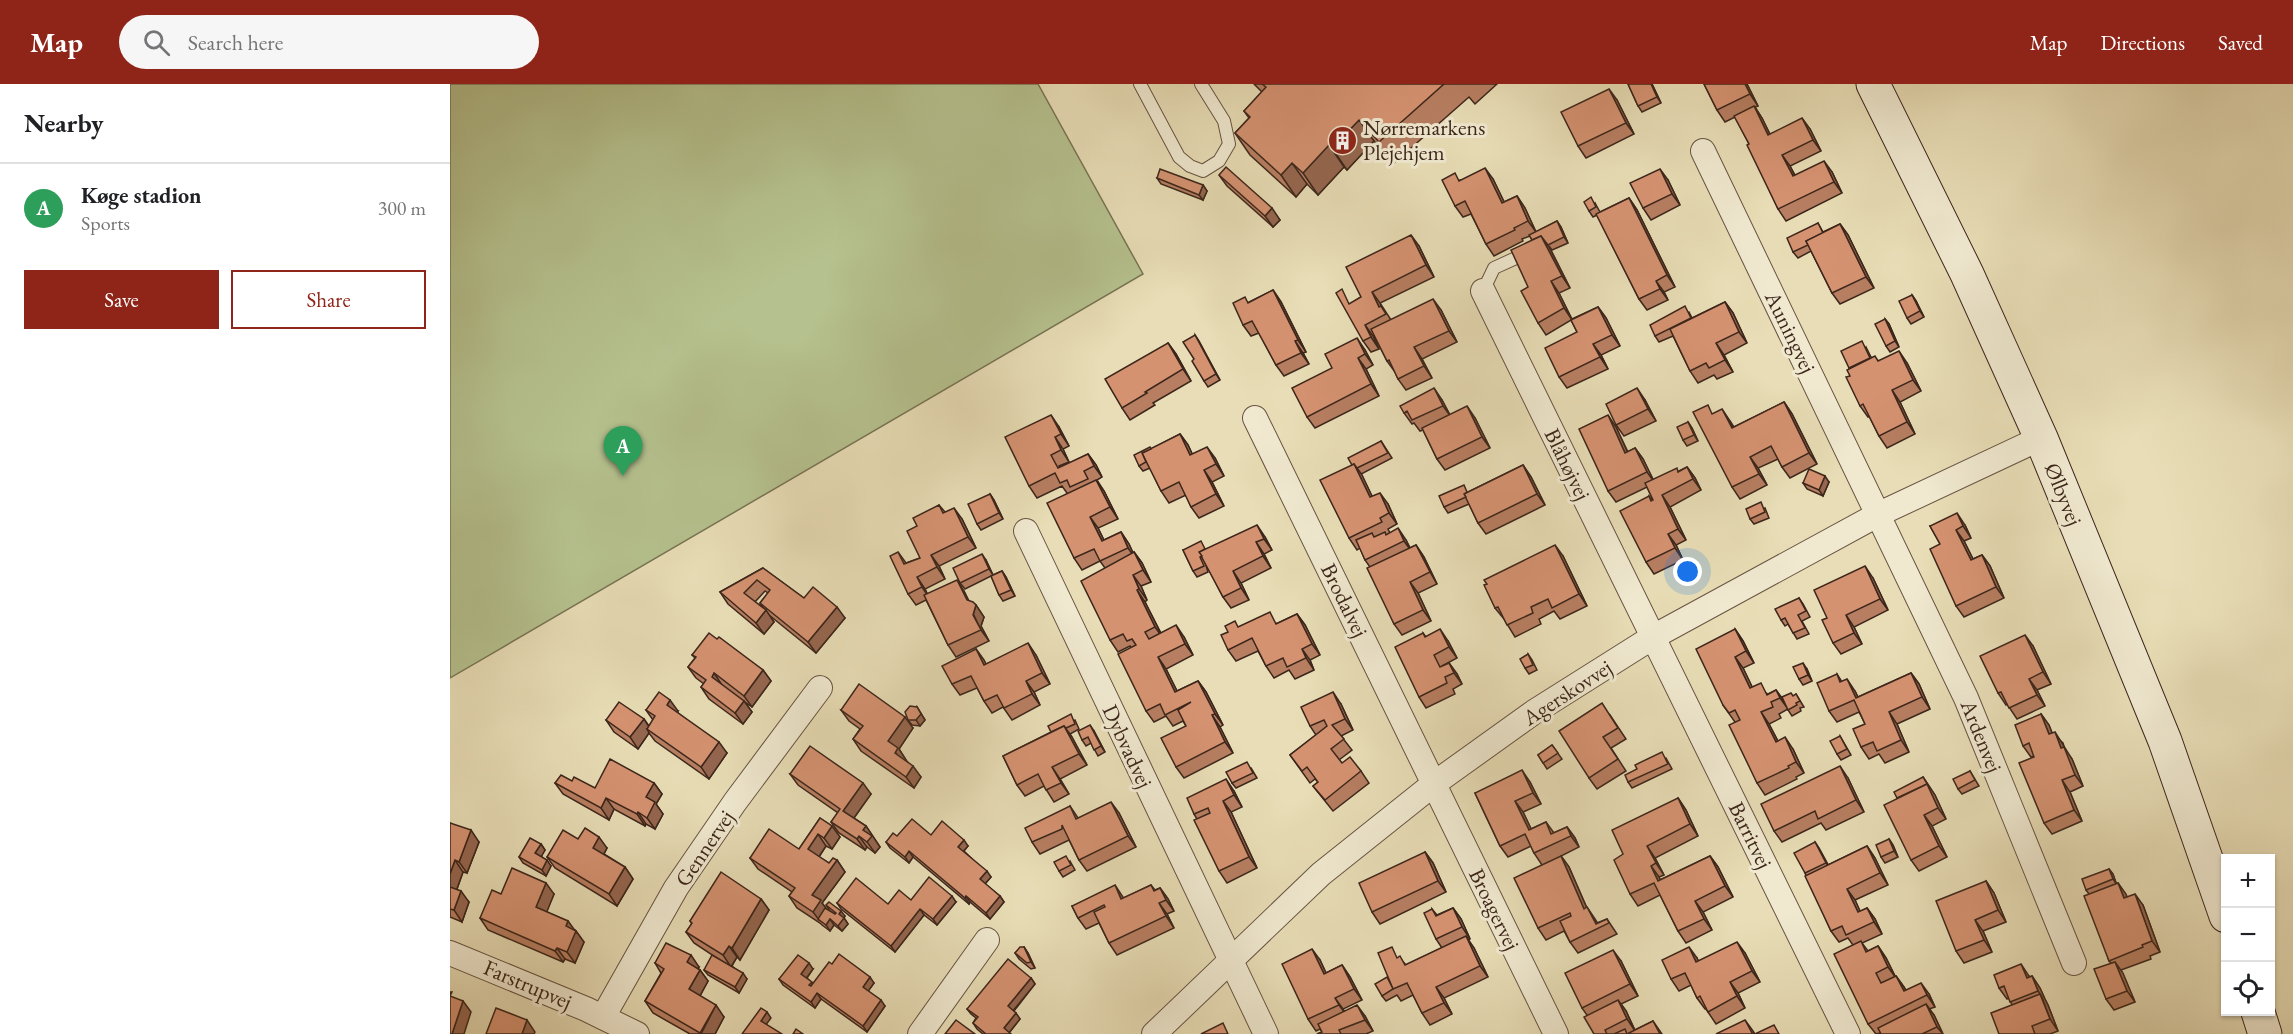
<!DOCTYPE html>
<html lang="en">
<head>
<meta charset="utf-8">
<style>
  :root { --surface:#fff; --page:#f6f6f6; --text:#202124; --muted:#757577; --line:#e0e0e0; --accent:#8f2418 }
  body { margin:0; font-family:"EB Garamond",serif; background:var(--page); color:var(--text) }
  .controls { position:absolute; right:18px; bottom:18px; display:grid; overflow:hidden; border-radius:0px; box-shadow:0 2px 4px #0004 }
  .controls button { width:54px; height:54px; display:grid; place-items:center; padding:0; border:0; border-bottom:2px solid var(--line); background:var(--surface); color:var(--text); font:30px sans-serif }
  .you { position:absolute; left:1238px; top:488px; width:21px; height:21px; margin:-15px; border:4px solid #fff; border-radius:50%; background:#1a73e8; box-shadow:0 0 0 9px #1a73e833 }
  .badge { display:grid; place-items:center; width:39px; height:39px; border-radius:50%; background:var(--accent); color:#fff; font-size:20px; font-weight:700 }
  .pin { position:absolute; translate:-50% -50px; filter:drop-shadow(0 2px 3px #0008) }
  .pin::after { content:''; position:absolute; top:32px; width:21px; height:18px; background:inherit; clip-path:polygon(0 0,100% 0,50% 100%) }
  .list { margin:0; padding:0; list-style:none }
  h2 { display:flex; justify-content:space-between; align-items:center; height:78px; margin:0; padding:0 24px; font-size:26px }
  h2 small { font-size:20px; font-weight:400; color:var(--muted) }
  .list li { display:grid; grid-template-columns:39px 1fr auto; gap:18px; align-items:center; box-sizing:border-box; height:90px; padding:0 24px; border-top:2px solid var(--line) }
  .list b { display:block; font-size:22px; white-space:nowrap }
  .list p { margin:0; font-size:20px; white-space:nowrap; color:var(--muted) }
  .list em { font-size:20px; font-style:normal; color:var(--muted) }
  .actions { display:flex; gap:12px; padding:18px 24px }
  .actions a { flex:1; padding:14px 0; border:2px solid var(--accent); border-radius:0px; text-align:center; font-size:21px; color:var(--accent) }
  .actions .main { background:var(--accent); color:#fff }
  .icon { flex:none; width:33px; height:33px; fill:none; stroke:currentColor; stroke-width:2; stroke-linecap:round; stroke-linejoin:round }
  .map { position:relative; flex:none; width:1843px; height:950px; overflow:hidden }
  header { display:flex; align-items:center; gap:36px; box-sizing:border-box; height:84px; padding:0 30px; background:var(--accent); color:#fff }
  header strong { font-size:28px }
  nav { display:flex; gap:33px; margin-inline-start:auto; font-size:21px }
  .search { width:420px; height:54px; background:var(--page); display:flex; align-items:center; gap:15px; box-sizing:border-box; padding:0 21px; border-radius:33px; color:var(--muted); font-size:22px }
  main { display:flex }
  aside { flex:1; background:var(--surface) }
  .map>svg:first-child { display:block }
</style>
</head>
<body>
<header>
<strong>Map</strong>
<div class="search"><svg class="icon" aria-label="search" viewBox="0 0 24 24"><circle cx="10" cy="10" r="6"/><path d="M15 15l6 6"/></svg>Search here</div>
<nav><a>Map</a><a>Directions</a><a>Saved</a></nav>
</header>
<main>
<aside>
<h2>Nearby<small></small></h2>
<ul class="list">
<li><span class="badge" style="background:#2e9e5b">A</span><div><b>Køge stadion</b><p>Sports</p></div><em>300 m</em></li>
</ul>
<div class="actions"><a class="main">Save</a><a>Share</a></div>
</aside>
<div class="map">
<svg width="1843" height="950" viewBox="0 0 1843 950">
  <rect width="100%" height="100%" fill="#e8ddb6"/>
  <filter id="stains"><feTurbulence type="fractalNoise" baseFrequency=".00333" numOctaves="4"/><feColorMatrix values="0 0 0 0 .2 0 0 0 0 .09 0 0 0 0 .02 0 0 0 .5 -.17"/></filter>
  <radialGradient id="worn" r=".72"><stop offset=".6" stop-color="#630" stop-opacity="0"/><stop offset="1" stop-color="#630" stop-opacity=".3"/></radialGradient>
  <path fill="#b5c18e" stroke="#787454" stroke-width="1.5" d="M0,0H588L693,190L0,594Z"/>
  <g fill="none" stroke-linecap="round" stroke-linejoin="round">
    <defs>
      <g id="lane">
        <path d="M690,0L729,73L740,82L753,87L769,77L779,60L774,37L751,0"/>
        <path d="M1033,207L1044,184L1077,169"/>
      </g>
      <g id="street">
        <path d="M1253,67L1516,614L1624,879"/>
        <path d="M1033,207L1398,950"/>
        <path d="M805,334L1106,950"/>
        <path d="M576,447L816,950"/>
        <path d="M0,869L136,925L187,950"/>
        <path d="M153,933L226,804L285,718L370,604"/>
        <path d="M470,950L537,856"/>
        <path d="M704,950L871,790L985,699L1084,628L1203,553L1429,430L1591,354"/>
      </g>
      <g id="secondary">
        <path d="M1423,0L1517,190L1591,354L1715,657L1776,832"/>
        <path d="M1808,928L1815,950"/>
      </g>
    </defs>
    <use href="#lane" stroke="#675442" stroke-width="14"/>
    <use href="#street" stroke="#675442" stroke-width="26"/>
    <use href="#secondary" stroke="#3c261b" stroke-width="35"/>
    <use href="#lane" stroke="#f0e9d0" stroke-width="12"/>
    <use href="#street" stroke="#f0e9d0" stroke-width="24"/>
    <use href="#secondary" stroke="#f0e9d0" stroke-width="33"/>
  </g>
  <g fill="#b77e61" stroke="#3c261b" stroke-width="1.5" fill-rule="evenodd">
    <path d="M804,0H1047L1025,20L1019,13L944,79L924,57L897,86L894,83L868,111L857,100L846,113L800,71L785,49L799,34L794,27L812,8Z"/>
    <path d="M1178,0H1202L1211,19L1192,28L1188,22Z"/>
    <path d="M1254,0H1297L1308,22L1305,23L1312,34L1320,50L1360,45L1371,67L1340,82L1345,91L1382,88L1392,109L1336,137L1328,125L1299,60L1285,33L1275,38L1267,26Z"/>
    <path d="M1167,16L1184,50L1136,74L1128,62Z"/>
    <path d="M769,91L830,136L823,143L777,102Z"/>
    <path d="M707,94L753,101L757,107L753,116L711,100Z"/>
    <path d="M1043,95L1054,118L1067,112L1075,124L1086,148L1107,137L1111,143L1118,159L1102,166L1099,162L1120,204L1109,209L1122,235L1148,223L1156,234L1170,262L1151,271L1158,285L1117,304L1109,293L1127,248L1121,236L1096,251L1088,239L1078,203L1082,156L1080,152L1072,155L1073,157L1044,172L1036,160L1021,130L1013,133L1005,122L1010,96Z"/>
    <path d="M1218,96L1230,121L1201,136L1193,124Z"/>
    <path d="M1179,114L1187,126L1225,203L1214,208L1218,216L1197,226L1189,215L1147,131L1143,133L1139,127L1145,119L1150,128Z"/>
    <path d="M1368,139L1373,148L1390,140L1398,151L1424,204L1390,220L1382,209L1361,167L1348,174L1343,168Z"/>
    <path d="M969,162L984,193L930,219L941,236L991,226L1007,258L972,275L982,294L956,306L948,295L945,288L937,277L924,251L923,252L929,265L921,268L913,257L901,219L911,213Z"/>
    <path d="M823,206L831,218L856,268L853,269L859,280L834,292L826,281L809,249L801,252L793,241L799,218Z"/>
    <path d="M1462,211L1466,217L1474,233L1461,240L1457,234Z"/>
    <path d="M1275,218L1283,229L1297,259L1274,271L1283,288L1267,295L1264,291L1248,299L1240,287L1223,252L1209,258L1205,252L1239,228L1242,234Z"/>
    <path d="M1435,235L1439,240L1449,263L1440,268L1436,262Z"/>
    <path d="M745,251L770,296L758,303L754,297L744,275Z"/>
    <path d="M718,259L726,270L741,297L703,319L705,321L680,336L672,324Z"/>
    <path d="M1416,263L1421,273L1429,277L1457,279L1471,307L1450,318L1465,350L1437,364L1429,352L1419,332L1418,333L1410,322L1400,292L1399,284Z"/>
    <path d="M915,266L923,281L916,285L929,312L865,344L857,333L882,284Z"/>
    <path d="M992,316L1000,331L1025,334L1040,364L995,386L987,375L973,346L970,347L964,339L962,340L954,329Z"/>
    <path d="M1195,316L1206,337L1174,352L1166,341Z"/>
    <path d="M1334,318L1342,330L1367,380L1340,394L1332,383L1328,375L1308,384L1317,401L1290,415L1282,403L1264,330L1280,337L1284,343Z"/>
    <path d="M1238,338L1242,344L1248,357L1237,362L1233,356Z"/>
    <path d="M609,343L619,362L613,365L619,378L609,382L610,384L638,370L646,381L652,393L647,396L654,407L668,435L648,444L654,456L671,448L679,460L683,469L684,468L692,479L701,498L691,502L697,516L695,518L711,549L734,553L743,571L716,585L727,607L748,597L756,608L773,641L770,643L783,669L734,694L726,683L736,642L733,637L723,642L716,632L704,638L696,627L681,564L680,562L668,568L660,556L655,484L650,477L632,486L624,474L617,409L612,402L587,414L579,402Z"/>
    <path d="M1166,343L1178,368L1185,364L1193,375L1203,396L1229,387L1237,383L1245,394L1251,406L1220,423L1236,456L1226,461L1233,476L1204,490L1196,478L1199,412L1202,416H1203L1197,403L1166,418L1158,407Z"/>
    <path d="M730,350L738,361L742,370L765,374L774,392L762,398L774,422L749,434L741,423L736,411L719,419L711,407L700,384L693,387L689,382L701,365Z"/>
    <path d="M931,357L942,374L911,390L922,412L938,420L947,440L938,445L940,449L956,456L960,464L966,461L974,473L987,500L968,509L981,537L952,551L944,540L920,483L915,476L910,464L907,466L899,454L902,381Z"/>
    <path d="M1073,381L1081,393L1095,421L1036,450L1028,439L1019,420L998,429L994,423L1018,408Z"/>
    <path d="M1379,398L1373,412L1357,405L1353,399Z"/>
    <path d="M540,410L544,416L553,435L531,446L527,440Z"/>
    <path d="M489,421L495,428L512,435L526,464L489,482L495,495L475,505L477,510L514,507L519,517L526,521L534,533L531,542L539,557L506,573L498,561L476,516L466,521L458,510L448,468L456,479L470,474L467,442Z"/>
    <path d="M1315,424L1319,434L1304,440L1300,435Z"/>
    <path d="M1515,441L1521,454L1514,457L1523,475L1532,471L1540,482L1554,514L1514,533L1506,522L1490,460L1480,442Z"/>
    <path d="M815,453L822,466L814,470L821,484L791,499L799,516L781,524L773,513L755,478L758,488L747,493L743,487L733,466L756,465Z"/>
    <path d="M1113,472L1137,522L1110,535L1104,527L1089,535L1091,540L1065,553L1054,535L1045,524Z"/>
    <path d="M536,476L543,491L552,487L556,493L565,512L553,517L549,511L541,492L515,505L510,499Z"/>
    <path d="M313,484L354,514L395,534L366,569L319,531L324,538L314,550L278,520L270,508ZM315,507L318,509L310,519L314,525L305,518Z"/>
    <path d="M1423,494L1438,526L1404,543L1412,560L1391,570L1383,559L1377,534Z"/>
    <path d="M1349,514L1353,520L1360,533L1352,537L1359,550L1347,555L1338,540L1335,542L1331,536Z"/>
    <path d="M847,530L855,541L870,571L860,576L864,586L845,595L839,586L824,594L816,582L808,567L786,577L778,566L789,543L828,539Z"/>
    <path d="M1285,545L1293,557L1304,579L1293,584L1302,603L1318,610L1326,606L1334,617L1338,625L1329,630L1331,634L1319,640L1328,657L1343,665L1354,689L1346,693L1347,695L1315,711L1307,699L1285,638L1273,621Z"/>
    <path d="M973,549L976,553L998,557L1007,574L992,582L999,579L1007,590L1012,600L1003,605L1005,610L976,624L969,613Z"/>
    <path d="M267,555L313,586L321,597L302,623L295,618L302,628L293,640L259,615L251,603L254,600L246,594L238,583L245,574L242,571Z"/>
    <path d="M1583,562L1601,600L1587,606L1595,622L1567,635L1557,620L1556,621L1548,609Z"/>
    <path d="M526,565L536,580L586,571L600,600L584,608L590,621L562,636L553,623L542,629L534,617L527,604L510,611L502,600Z"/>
    <path d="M1078,570L1082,576L1087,586L1079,590L1075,584Z"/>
    <path d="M1357,585L1362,597L1353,601L1349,595Z"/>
    <path d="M1461,589L1469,600L1480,625L1447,640L1459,668L1435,679L1429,670L1419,675L1411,663L1415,640L1409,628L1387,638L1379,627L1387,590L1392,598L1405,607L1408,613Z"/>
    <path d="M1346,610L1354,623L1350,624L1351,627L1342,632L1338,626L1343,612Z"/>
    <path d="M891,620L903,646L891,652L902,666L889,676L892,679L911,687L919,699L883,727L863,702L868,698L865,695L860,699L840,671L866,651L860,642Z"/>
    <path d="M467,623L475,636L470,642L462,641L458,636Z"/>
    <path d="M196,626L228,627L227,628L277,669L259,695L205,657L199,649L188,665L164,648L156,636L194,635L199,642L203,636Z"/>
    <path d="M391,626L463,644L449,665L456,676L471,693L464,704L411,667L403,655L410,645L399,637Z"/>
    <path d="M1591,630L1599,641L1602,649L1613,659L1615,666L1622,675L1633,702L1620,708L1632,737L1602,750L1594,739L1584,673V672L1581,673L1573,662Z"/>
    <path d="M1160,631L1176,655L1161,664L1176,687L1147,705L1139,694Z"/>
    <path d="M625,636L629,645L620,650L637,681L610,695L619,710L604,718L594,702L575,712L567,701L553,672Z"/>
    <path d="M644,647L655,668L648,672L641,659L636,662L632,656Z"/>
    <path d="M1390,652L1401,671L1391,676L1387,670Z"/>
    <path d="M1102,661L1112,675L1097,685L1088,671Z"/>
    <path d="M1216,674L1222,685L1182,704L1178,698Z"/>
    <path d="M801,684L807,694L786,704L782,699Z"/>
    <path d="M1520,687L1529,702L1512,710L1508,705Z"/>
    <path d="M340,690L421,710L404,734L416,742L430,763L425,769L417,763L415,766L389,749L381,738L388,729L348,701Z"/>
    <path d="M1473,693L1485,711L1496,735L1482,742L1497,773L1469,787L1461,776L1447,714Z"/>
    <path d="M1398,694L1414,728L1376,746L1371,739L1332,758L1324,747Z"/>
    <path d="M122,697L145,704L204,699L212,710L206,720L213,730L205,745L196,740L195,742L164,725L159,736L113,710L105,699Z"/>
    <path d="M1080,698L1091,720L1073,728L1081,745L1096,738L1104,749L1117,743L1125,754L1129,763L1111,772L1119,783L1137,824L1147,839L1157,835L1167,850L1128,869L1120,858L1114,847L1096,856L1088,844L1092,781L1084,769L1081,762L1058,773L1050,762L1025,709Z"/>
    <path d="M784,707L792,723L781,728L807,784L777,799L769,787L747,735L744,730Z"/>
    <path d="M1228,714L1236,726L1248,752L1205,774L1214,791L1209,793L1210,796L1260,772L1268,783L1283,813L1253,828L1262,846L1236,859L1228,847L1210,811L1188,822L1180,810L1173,770Z"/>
    <path d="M620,722L628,734L669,729L686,763L637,787L629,776L619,756L590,770L582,758Z"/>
    <path d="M370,734L382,742L390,753L382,765L376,762L369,773L379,779L387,776L395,788L372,819L377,826L380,827L376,821L395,832L394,834L398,840L392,847L384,841L380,847L372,841L370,839L347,824L339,812L342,808L308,785L300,774L349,765Z"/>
    <path d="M0,739L29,758L17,789L13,788L7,805L19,818L12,838L0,833Z"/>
    <path d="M481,751L518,762L514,767L541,793L535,800L550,812L554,818L540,835L520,818L519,820L463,773L459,779L440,764L436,758L447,752Z"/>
    <path d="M128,755L157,764L154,770L175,783L183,795L167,822L105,784L97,773Z"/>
    <path d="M1439,755L1443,761L1448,773L1435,779L1431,773Z"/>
    <path d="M1365,758L1378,781L1417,762L1425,774L1438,801L1405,816L1410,828L1417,824L1425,835L1432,850L1412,859L1418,867L1428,862L1436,874L1445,892H1446L1456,906L1479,910L1485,923L1479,925L1484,931L1493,950H1431V949L1426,950L1418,940L1403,861L1398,854L1389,858L1381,847L1355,789Z"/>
    <path d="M91,760L95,766L91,772L101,782L96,792L73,779L69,773Z"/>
    <path d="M975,768L983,779L996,808L930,840L922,828Z"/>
    <path d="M620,777L625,786L613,793L609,787Z"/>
    <path d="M1659,785L1663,790L1666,800L1668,799L1677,813L1693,821L1710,868L1700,872L1701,875L1671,886L1685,918L1664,926L1656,915L1661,879L1659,877L1639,810L1636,806Z"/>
    <path d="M1536,797L1544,809L1556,838L1533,847L1542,868L1514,879L1506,867Z"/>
    <path d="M701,801L705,806L710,804L718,815L724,827L717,830L724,844L667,871L659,859L649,839L636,845L628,834L622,822L674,814Z"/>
    <path d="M51,810H104L96,828L118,837L123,845L126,847L134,858L125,879L115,875L113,878L38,846L30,834Z"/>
    <path d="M311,815L319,826L290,876L287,873L282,882L297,895L289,909L258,891L254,886L273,878L244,859L236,848L242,840L240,837Z"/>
    <path d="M461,816L506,818L487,841L474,831L445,868L391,825L387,819L438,820Z"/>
    <path d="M1003,824L1011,835L1020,855L1018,856L1024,864L1038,893L994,914L1002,930L980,941L972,929L963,911L951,917L947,911L936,917L932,912L941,899L949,873L956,881L992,864L986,855L982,825L987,831Z"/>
    <path d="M574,863L578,869L585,884L581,885L569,875L565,869Z"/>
    <path d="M1295,869L1310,898L1288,909L1295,924L1266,940L1256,925H1255L1247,914L1241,901L1229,907L1221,895L1247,874L1248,877Z"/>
    <path d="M870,876L876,889L892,881L900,893L912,916L893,925L894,927L915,932L923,947L916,950H867L872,948L870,945L866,947L858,935Z"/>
    <path d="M1171,877L1188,912L1171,920L1176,927L1185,946L1203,937L1212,950H1144L1137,931L1132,924Z"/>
    <path d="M205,879L249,883L248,884L250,886L258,897L250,912L274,933L265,950H240L203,929L195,917L211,889Z"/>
    <path d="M382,880L424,899L418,907L435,922L417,948L371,915L365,924L333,901L329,895L363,885L357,894L363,900Z"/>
    <path d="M1579,892L1580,893L1582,892L1590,904L1595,915L1598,921L1608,947L1600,950H1549L1562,921L1559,914L1557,915L1549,904Z"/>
    <path d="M581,894L585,900L564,927L570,935L559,949L561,950H533L527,945L523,939L526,934L521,930L517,925Z"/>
  </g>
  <g fill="#95664f" stroke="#3c261b" stroke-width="1.5">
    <path d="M1201,0H1202L1211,19L1207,13Z"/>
    <path d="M1295,0H1297L1308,22L1300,10Z"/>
    <path d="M1159,5L1167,16L1184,50L1176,39Z"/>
    <path d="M1304,22L1312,34L1326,63L1318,51Z"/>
    <path d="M1352,34L1360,45L1371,67L1363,56Z"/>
    <path d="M909,36L924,57L897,86L882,64Z"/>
    <path d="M879,61L894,83L868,111L853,89Z"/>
    <path d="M1332,71L1340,82L1351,104L1343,92Z"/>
    <path d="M1374,77L1382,88L1392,109L1384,98Z"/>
    <path d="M842,79L857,100L846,113L831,91Z"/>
    <path d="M1035,84L1043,95L1060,130L1052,119Z"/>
    <path d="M1210,85L1218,96L1230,121L1222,110Z"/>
    <path d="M753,101L757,107L753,116L749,111Z"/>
    <path d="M1067,112L1075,124L1086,148L1078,137Z"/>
    <path d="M1179,114L1187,126L1225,203L1217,191Z"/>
    <path d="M822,124L830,136L823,143L815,132Z"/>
    <path d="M1107,137L1111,143L1118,159L1114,153Z"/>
    <path d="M1390,140L1398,151L1424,204L1416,193Z"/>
    <path d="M961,151L969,162L984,193L976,181Z"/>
    <path d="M1091,152L1099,163L1120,204L1112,192Z"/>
    <path d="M1101,197L1109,209L1122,236L1114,224Z"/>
    <path d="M1206,197L1214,208L1218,216L1210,205Z"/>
    <path d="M823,206L831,218L856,268L848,256Z"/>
    <path d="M922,208L930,219L935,231L929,223Z"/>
    <path d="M1462,211L1466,217L1474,233L1470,227Z"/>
    <path d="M983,215L991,226L1007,258L999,247Z"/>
    <path d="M1275,218L1283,229L1297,259L1289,248Z"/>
    <path d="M1148,223L1156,234L1170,262L1162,251Z"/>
    <path d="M1435,235L1439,240L1449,263L1445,257Z"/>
    <path d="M915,241L923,252L929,265L921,253Z"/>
    <path d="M745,251L749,257L770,296L766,290Z"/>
    <path d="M907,254L915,266L923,281L915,270Z"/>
    <path d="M845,257L853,269L859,280L851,269Z"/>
    <path d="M718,259L726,270L741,297L733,285Z"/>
    <path d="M1266,259L1274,271L1283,288L1275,276Z"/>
    <path d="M1143,260L1151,271L1158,285L1150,273Z"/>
    <path d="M964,263L972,275L982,294L974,282Z"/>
    <path d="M1449,267L1457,279L1471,307L1463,296Z"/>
    <path d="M908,274L916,285L929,312L921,300Z"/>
    <path d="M984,304L992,316L1001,333L993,322Z"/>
    <path d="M1187,304L1195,316L1206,337L1198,325Z"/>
    <path d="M1442,306L1450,318L1465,350L1457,338Z"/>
    <path d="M1334,318L1342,330L1367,380L1359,369Z"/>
    <path d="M1017,322L1025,334L1040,364L1032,353Z"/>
    <path d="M1272,325L1280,337L1290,356L1282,344Z"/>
    <path d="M601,331L609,343L619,362L611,350Z"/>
    <path d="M1158,331L1166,343L1183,380L1175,369Z"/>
    <path d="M1238,338L1242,344L1248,357L1244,351Z"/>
    <path d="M730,350L738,361L748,382L740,371Z"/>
    <path d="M605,353L613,365L619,378L611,366Z"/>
    <path d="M757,363L765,374L774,392L766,380Z"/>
    <path d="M1185,364L1193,375L1205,399L1197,388Z"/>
    <path d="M638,370L646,381L652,393L644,382Z"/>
    <path d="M1300,373L1308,384L1317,401L1309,390Z"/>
    <path d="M904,380L912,391L928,425L920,413Z"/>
    <path d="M1073,381L1081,393L1095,421L1087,410Z"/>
    <path d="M1237,383L1245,394L1251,406L1243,395Z"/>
    <path d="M754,386L762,398L774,422L766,410Z"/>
    <path d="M1375,392L1379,398L1373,412L1369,406Z"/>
    <path d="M646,396L654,407L668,435L660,423Z"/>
    <path d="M930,409L938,420L947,440L939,429Z"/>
    <path d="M540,410L544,416L553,435L549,429Z"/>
    <path d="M1212,411L1220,423L1236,456L1228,445Z"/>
    <path d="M504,424L512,435L526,464L518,453Z"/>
    <path d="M1507,429L1515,441L1521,454L1513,442Z"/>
    <path d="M640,433L648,444L660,469L652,457Z"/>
    <path d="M807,441L815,453L822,466L814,455Z"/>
    <path d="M948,444L956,456L962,468L954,457Z"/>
    <path d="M1506,446L1514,457L1529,487L1521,476Z"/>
    <path d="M671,448L679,460L686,475L678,464Z"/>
    <path d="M1218,450L1226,461L1233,476L1225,464Z"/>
    <path d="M806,458L814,470L821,484L813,472Z"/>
    <path d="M966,461L974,473L987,500L980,488Z"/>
    <path d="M1105,461L1113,472L1137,522L1129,510Z"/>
    <path d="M684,468L692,479L701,498L693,486Z"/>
    <path d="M532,470L536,476L543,491L539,485Z"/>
    <path d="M481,471L489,482L495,495L487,483Z"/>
    <path d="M1532,471L1540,482L1554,514L1546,503Z"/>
    <path d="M1415,482L1423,494L1438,526L1430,515Z"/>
    <path d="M552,487L556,493L565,512L561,506Z"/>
    <path d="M783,487L791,499L799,516L791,504Z"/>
    <path d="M683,491L691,502L697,516L689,505Z"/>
    <path d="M467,493L475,505L480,515L472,503Z"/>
    <path d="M507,496L514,507L524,528L526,521L534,533L531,542L539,557L531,546Z"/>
    <path d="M960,498L968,509L981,537L973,526Z"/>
    <path d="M687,506L695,518L713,554L705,543Z"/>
    <path d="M387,523L395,534L366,569L358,558Z"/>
    <path d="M316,526L324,538L314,550L306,539Z"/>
    <path d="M847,530L855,541L870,571L862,560Z"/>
    <path d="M1396,531L1404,543L1412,560L1404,549Z"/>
    <path d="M726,541L734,553L743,571L735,560Z"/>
    <path d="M990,545L998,557L1007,574L999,563Z"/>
    <path d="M1285,545L1293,557L1304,579L1296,567Z"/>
    <path d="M1575,551L1583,562L1601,600L1593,588Z"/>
    <path d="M578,559L586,571L600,600L592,589Z"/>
    <path d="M526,565L534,576L542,592L534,581Z"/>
    <path d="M852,565L860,576L864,586L856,574Z"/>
    <path d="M708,573L716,585L733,619L725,608Z"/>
    <path d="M1285,573L1293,584L1308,615L1300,604Z"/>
    <path d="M999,579L1007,590L1012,600L1004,589Z"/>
    <path d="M1353,579L1357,585L1362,597L1358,591Z"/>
    <path d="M313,586L321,597L302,623L294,612Z"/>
    <path d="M264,589L272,601L262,593Z"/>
    <path d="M1461,589L1469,600L1480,625L1472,613Z"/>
    <path d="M1397,595L1405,607L1414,626L1406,614Z"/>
    <path d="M1579,595L1587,606L1595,622L1587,611Z"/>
    <path d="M576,597L584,608L590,621L582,610Z"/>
    <path d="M748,597L756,608L773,641L765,630Z"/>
    <path d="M1326,606L1334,617L1338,625L1330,614Z"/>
    <path d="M883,608L891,620L903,646L895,635Z"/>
    <path d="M220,616L228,627L225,632L217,621Z"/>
    <path d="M294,617L302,628L293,640L285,629Z"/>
    <path d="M467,623L475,636L470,642L466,636Z"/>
    <path d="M1311,628L1319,640L1334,669L1326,658Z"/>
    <path d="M1439,628L1447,640L1459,668L1451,656Z"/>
    <path d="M1591,630L1599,641L1607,661L1599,650Z"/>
    <path d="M762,631L770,643L783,669L775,658Z"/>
    <path d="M455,633L463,644L449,665L456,676L453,680L438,657Z"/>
    <path d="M194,635L201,646L197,645L199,649L188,665L180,653Z"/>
    <path d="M640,641L644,647L655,668L651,662Z"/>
    <path d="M614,642L622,653L637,681L629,670Z"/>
    <path d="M1605,648L1622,675L1633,702L1625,691L1611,664Z"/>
    <path d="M1335,653L1343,665L1354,689L1346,678Z"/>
    <path d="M269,658L277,669L259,695L251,683Z"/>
    <path d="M463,682L471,693L464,704L456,693Z"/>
    <path d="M1390,682L1398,694L1414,728L1406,716Z"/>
    <path d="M602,683L610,695L619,710L611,699Z"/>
    <path d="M1072,686L1080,698L1091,720L1083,709Z"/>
    <path d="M1473,693L1485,711L1496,735L1488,724Z"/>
    <path d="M776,695L784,707L792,723L784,711Z"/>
    <path d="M1612,696L1620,708L1632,737L1624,726Z"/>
    <path d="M204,699L212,710L206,720L213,730L205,745L197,734L196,713Z"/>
    <path d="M413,699L421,710L401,738L393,727Z"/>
    <path d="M156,714L164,725L159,736L151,724Z"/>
    <path d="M1228,714L1236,726L1248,752L1240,740Z"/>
    <path d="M773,717L781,728L807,784L799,773Z"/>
    <path d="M1065,717L1073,728L1087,757L1079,746Z"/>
    <path d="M661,718L669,729L686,763L678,752Z"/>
    <path d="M188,728L196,740L195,742L187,730Z"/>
    <path d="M1474,731L1482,742L1497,773L1489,762Z"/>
    <path d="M382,742L390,753L382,765L374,754Z"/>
    <path d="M416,742L430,763L425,769L417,758L413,746Z"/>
    <path d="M1117,743L1125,754L1129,763L1121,752Z"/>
    <path d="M21,746L29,758L17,789L9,778Z"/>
    <path d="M368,750L376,762L366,777L358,765Z"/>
    <path d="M409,752L417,763L415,766L407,755Z"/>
    <path d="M149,753L157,764L151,775L143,764Z"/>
    <path d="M1439,755L1443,761L1448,773L1444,767Z"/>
    <path d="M514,756L518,762L512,769L508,763Z"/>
    <path d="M1365,758L1369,764L1380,784L1376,779Z"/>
    <path d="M91,760L95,766L90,775L85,769Z"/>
    <path d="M1197,762L1205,774L1214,791L1206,779Z"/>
    <path d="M1417,762L1425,774L1438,801L1430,789Z"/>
    <path d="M459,767L463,773L459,779L455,773Z"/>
    <path d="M975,768L983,779L996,808L988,797Z"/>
    <path d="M1111,772L1119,783L1142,836L1134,825Z"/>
    <path d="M1260,772L1268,783L1283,813L1275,802Z"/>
    <path d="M5,776L13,788L4,813L0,807V790Z"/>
    <path d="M97,776L101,782L96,792L92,786Z"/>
    <path d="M387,776L395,788L372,819L379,828L369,836L363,828L362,811Z"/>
    <path d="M1201,782L1209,793L1216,809L1208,797Z"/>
    <path d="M175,783L183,795L167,822L159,810Z"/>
    <path d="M1659,785L1663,790L1667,801L1663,795Z"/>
    <path d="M537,787L541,793L534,801L530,795Z"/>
    <path d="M1536,797L1544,809L1556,838L1548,826Z"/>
    <path d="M96,799L104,810L94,835L86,823Z"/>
    <path d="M1668,799L1676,810L1682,826L1674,814Z"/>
    <path d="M665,801L673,813L679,827L671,815Z"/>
    <path d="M710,804L718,815L724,827L716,816Z"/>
    <path d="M1397,805L1405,816L1416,840L1408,828Z"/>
    <path d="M11,807L19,818L12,838L4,826Z"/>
    <path d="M1685,810L1693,821L1710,868L1702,857Z"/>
    <path d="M502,812L506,818L487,841L483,835Z"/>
    <path d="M516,812L520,818L519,820L515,814Z"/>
    <path d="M550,812L554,818L540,835L536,829Z"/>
    <path d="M311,815L319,826L290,876L282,864Z"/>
    <path d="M1245,817L1253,828L1262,846L1254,835Z"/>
    <path d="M709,819L717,830L724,844L716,832Z"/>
    <path d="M1137,823L1145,835L1150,843L1146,840Z"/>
    <path d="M1003,824L1011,835L1020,855L1012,843Z"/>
    <path d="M1417,824L1425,835L1432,850L1424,838Z"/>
    <path d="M470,825L474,831L445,868L441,862Z"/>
    <path d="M391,827L395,832L394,834L398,840L392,847L388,842L389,830Z"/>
    <path d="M380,835L384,841L380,847L376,841Z"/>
    <path d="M1525,836L1533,847L1542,868L1534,856Z"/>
    <path d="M118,837L126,848V847L134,858L125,879L117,868L116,842Z"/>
    <path d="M1016,852L1024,864L1038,893L1030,882Z"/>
    <path d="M1287,858L1295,869L1310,898L1302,887Z"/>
    <path d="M279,862L287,873L281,883L273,871Z"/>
    <path d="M1428,862L1436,874L1446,894L1438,883Z"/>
    <path d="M574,863L578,869L585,884L581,878Z"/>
    <path d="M1239,863L1247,874L1254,889L1246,878Z"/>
    <path d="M107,864L115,875L113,878L105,867Z"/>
    <path d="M862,865L870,876L882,902L874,890Z"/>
    <path d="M1163,866L1171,877L1188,912L1180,900Z"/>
    <path d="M241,871L249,883L245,889L237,878Z"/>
    <path d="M1665,878L1673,889L1685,918L1677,907Z"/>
    <path d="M359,879L363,885L355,896L351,890Z"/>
    <path d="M1571,880L1579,892L1585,906L1577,894Z"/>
    <path d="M892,881L900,893L912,916L904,905Z"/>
    <path d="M250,886L258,897L247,917L239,905Z"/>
    <path d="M293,889L297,895L289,909L285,903Z"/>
    <path d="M1446,892L1454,903L1462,919L1454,907Z"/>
    <path d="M1582,892L1590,904L1595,915L1598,921L1608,947L1600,935L1592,913L1588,907Z"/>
    <path d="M420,893L424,899L417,909L413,903Z"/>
    <path d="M581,894L585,900L562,928L558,922Z"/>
    <path d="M1280,898L1288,909L1295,924L1287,912Z"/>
    <path d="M1471,899L1479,910L1485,923L1477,911Z"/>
    <path d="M986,903L994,914L1002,930L994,919Z"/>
    <path d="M367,909L371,915L365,924L361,918Z"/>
    <path d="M885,914L893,925L897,932L889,921Z"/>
    <path d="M431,916L435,922L417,948L413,942Z"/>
    <path d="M1168,916L1176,927L1185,947L1177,935Z"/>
    <path d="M13,917L21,928L14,950H2Z"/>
    <path d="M1476,920L1484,931L1493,950L1487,943Z"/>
    <path d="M266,921L274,933L265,950H251Z"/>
    <path d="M907,921L915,932L923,947L915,936Z"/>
    <path d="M317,928L321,934L315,942L311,937Z"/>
    <path d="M566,929L570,935L558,950L554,944Z"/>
    <path d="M77,936L85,948L84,950H72Z"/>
    <path d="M1295,936L1303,947L1305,950H1302Z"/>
  </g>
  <g fill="#d59271" stroke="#3c261b" stroke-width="1.5">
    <path d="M812,0H994L929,58L909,36L882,64L879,61L853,89L842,79L831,91L785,49L800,33L794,27L816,3Z"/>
    <path d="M1178,0H1201L1207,13L1188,22Z"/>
    <path d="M1254,0H1295L1300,10L1267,26Z"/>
    <path d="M1159,5L1176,39L1128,62L1111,28Z"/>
    <path d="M1304,22L1318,51L1352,34L1363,56L1332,71L1343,92L1374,77L1384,98L1328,125L1297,61L1299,60L1284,32Z"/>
    <path d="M776,83L822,124L815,132L769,91Z"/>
    <path d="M1035,84L1052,119L1067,112L1078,137L1064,144L1065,146L1036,160L1015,117L1005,122L992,96L1005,89L1009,97Z"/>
    <path d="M710,85L753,101L749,111L707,94Z"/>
    <path d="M1210,85L1222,110L1193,124L1180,99Z"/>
    <path d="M1141,113L1146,123L1139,127L1134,118Z"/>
    <path d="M1179,114L1217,191L1206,197L1210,205L1189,215L1146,130Z"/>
    <path d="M1107,137L1114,153L1098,161L1091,152L1082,156L1079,151Z"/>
    <path d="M1368,139L1373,149L1356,157L1358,161L1343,168L1337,154Z"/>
    <path d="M1390,140L1416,193L1382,209L1356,157Z"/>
    <path d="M961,151L976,181L922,208L929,223L931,222L936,230L915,241L921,253L913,257L886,209L892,205L899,220L911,213L896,183Z"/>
    <path d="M1091,152L1112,192L1101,197L1114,224L1088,239L1071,207L1078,203L1061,166Z"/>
    <path d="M823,206L848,256L845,257L851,269L826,281L802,237L793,241L783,219L795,213L798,219Z"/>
    <path d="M1462,211L1470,227L1457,234L1449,217Z"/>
    <path d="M983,215L999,247L964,263L974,282L948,295L939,276L937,277L921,245Z"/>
    <path d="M1275,218L1289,248L1266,259L1275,276L1259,284L1256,279L1240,287L1220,245Z"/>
    <path d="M1235,222L1241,234L1205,252L1200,241Z"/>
    <path d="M1148,223L1162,251L1143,260L1150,273L1109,293L1095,264L1127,248L1121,236Z"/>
    <path d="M1435,235L1445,257L1436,262L1425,240Z"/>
    <path d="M745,251L766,290L754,297L742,277L744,275L733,258Z"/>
    <path d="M907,254L915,270L908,274L921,300L857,333L842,304L882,284L875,270Z"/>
    <path d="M1412,257L1420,274L1399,284L1391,267Z"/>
    <path d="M718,259L733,285L695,308L697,309L672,324L655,295Z"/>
    <path d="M1449,267L1463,296L1442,306L1457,338L1429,352L1413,320L1410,322L1396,293L1400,292L1397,286L1425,272L1428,277Z"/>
    <path d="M984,304L993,322L962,336L957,327L954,329L950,322Z"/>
    <path d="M1187,304L1198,325L1166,341L1156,320Z"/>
    <path d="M1334,318L1359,369L1332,383L1321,362L1300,373L1309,390L1282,403L1243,328L1258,321L1262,330L1272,325L1282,344Z"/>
    <path d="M1017,322L1032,353L987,375L972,344Z"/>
    <path d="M601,331L611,350L605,353L611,366L601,371L608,384L638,370L644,382L634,387L638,395L620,403L617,396L610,399L605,389L579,402L555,353Z"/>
    <path d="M1158,331L1175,369L1185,364L1197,388L1158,407L1129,345Z"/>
    <path d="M1238,338L1244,351L1233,356L1227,343Z"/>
    <path d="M730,350L740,371L757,363L766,380L754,386L766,410L741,423L729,398L711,407L692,369Z"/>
    <path d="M931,357L938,369L907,384L904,380L902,381L898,374Z"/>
    <path d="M700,363L701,365L692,369L696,378L689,382L684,371Z"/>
    <path d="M904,380L920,413L930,409L939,429L930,434L932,438L899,454L870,396Z"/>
    <path d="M1073,381L1087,410L1028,439L1014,410Z"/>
    <path d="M1237,383L1243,395L1212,411L1228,445L1218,450L1225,464L1196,478L1170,427L1199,412L1201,417L1203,416L1195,399L1227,384L1228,388Z"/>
    <path d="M1359,385L1375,392L1369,406L1353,399Z"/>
    <path d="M646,396L660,423L640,433L652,457L671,448L678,464L650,477L644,465L624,474L597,419Z"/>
    <path d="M1014,401L1017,408L1014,410L1016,413L994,423L989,412Z"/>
    <path d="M540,410L549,429L527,440L518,420Z"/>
    <path d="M1311,418L1315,428L1300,435L1296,425Z"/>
    <path d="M489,421L493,429L504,424L518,453L481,471L487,483L467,493L472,503L458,510L440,472L448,468L454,480L470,474L457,447L467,442L463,434Z"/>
    <path d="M1507,429L1513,442L1506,446L1521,476L1532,471L1546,503L1506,522L1480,465L1490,460L1480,442Z"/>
    <path d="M807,441L814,455L806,458L813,472L783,487L791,504L773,513L749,468Z"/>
    <path d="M948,444L954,457L915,476L906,456L922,449L924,453L935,448L936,451Z"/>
    <path d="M751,457L755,465L749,468L752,472L750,473L754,482L743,487L733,466Z"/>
    <path d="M966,461L980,488L960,498L973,526L944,540L917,484Z"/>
    <path d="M1105,461L1129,510L1102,524L1098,515L1081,523L1083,529L1057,541L1048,523L1045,524L1034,501L1037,500L1034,496Z"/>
    <path d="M684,468L693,486L683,491L689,505L687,506L705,543L695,548L699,555L726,541L735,560L708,573L725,608L748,597L765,630L762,631L775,658L726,683L711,654L736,642L728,626L741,618L715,631L710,620L696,627L668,570L686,561L682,555L677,557L673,550L660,556L631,497Z"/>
    <path d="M532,470L539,485L510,499L503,484Z"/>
    <path d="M1415,482L1430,515L1396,531L1404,549L1383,559L1372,536L1377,534L1364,506Z"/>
    <path d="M313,484L354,514L363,503L387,523L358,558L310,519L320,506L307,496L294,509L316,526L306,539L270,508Z"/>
    <path d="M552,487L561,506L549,511L541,492Z"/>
    <path d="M507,496L517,516L523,518L526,521L523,531L531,546L498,561L474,511Z"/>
    <path d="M1349,514L1356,527L1348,531L1355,544L1343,549L1335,534L1331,536L1325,525Z"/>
    <path d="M820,528L826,540L847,530L862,560L852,565L856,574L837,583L833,574L816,582L802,554L778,566L771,551L778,548L775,542L785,537L788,543Z"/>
    <path d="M990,545L999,563L984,571L990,583L999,579L1004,589L995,593L997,599L969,613L945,563L973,549L975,553Z"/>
    <path d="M1285,545L1296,567L1285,573L1300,604L1311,599L1317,611L1326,606L1330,614L1321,618L1323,623L1311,628L1326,658L1335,653L1346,678L1338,682L1339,684L1307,699L1279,641L1290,636L1285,626L1279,629L1273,621L1246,565Z"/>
    <path d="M259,549L267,555L269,553L313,586L294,612L264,589L262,593L294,617L285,629L251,603L256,596L238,583L246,573L242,571Z"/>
    <path d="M1575,551L1593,588L1579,595L1587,611L1559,624L1551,608L1548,609L1530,572Z"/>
    <path d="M578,559L592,589L576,597L582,610L554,624L547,611L534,617L521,592L502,600L492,582L526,565L534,581Z"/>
    <path d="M1078,570L1083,581L1075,584L1070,575Z"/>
    <path d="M1353,579L1358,591L1349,595L1343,583Z"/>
    <path d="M1461,589L1472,613L1439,628L1451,656L1427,667L1423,658L1411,663L1403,645L1415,640L1404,616L1379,627L1367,599L1387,590L1390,598L1397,595L1406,614Z"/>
    <path d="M409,600L455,633L438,657L448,664L445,669L463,682L456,693L403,655L413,642L391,626Z"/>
    <path d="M209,608L220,616L217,621L269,658L251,683L197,645L205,632L196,626Z"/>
    <path d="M883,608L895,635L882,641L894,655L881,665L892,679L900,673L911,687L875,716L863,702L868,698L857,683L852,687L840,671L877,642L874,636L860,642L851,623Z"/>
    <path d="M1341,609L1343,612L1346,610L1350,617L1346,619L1347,621L1338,626L1332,613Z"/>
    <path d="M169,618L194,635L180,653L156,636Z"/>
    <path d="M1152,619L1168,644L1153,653L1168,675L1139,694L1109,647Z"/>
    <path d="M460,622L467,623L471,630L466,636H458L455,628Z"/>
    <path d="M621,630L625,640L616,644L614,642L601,648L598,642Z"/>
    <path d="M1591,630L1599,650L1605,648L1611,664L1614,663L1625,691L1612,696L1624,726L1594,739L1569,679L1584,673L1579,659L1573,662L1565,641Z"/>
    <path d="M640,641L651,662L644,666L638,653L632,656L628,647Z"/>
    <path d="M614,642L629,670L602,683L611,699L596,706L588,690L567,701L553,672Z"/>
    <path d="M1390,652L1397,665L1387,670L1380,657Z"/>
    <path d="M1102,661L1108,669L1093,679L1088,671Z"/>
    <path d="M360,662L413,699L393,727L416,742L413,746L422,752L417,758L409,752L407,755L381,738L390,725L340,690Z"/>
    <path d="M1212,668L1218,680L1178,698L1175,691L1187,685L1185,681Z"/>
    <path d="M160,675L204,699L196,713L205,718L197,734L188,728L187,730L156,714L151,724L105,699L111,691L122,697L124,693L145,704Z"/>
    <path d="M797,678L803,689L782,699L776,688Z"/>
    <path d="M1390,682L1406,716L1368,735L1365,727L1324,747L1311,720Z"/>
    <path d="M1072,686L1083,709L1065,717L1079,746L1096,738L1101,750L1117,743L1121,752L1084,769L1075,750L1050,762L1025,709Z"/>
    <path d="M1520,687L1525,696L1508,705L1503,695Z"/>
    <path d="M1473,693L1477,700L1447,714L1444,708Z"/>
    <path d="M776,695L784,711L773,717L799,773L769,787L744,736L760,729L758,724L744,730L737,714Z"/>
    <path d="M1477,700L1488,724L1474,731L1489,762L1461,776L1434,721Z"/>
    <path d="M1228,714L1240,740L1197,762L1206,779L1201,782L1208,797L1260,772L1275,802L1245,817L1254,835L1228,847L1204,799L1180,810L1164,776L1173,770L1162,746Z"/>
    <path d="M661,718L678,752L629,776L612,741V745L582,758L575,744L620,722L626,735Z"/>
    <path d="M370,734L382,742L374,754L368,750L358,765L379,779L383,774L387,776L362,811L371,816L363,828L339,812L345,804L300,774L319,745L349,765Z"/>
    <path d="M462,735L481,751L492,737L514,756L508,763L537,787L530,795L550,812L536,829L516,812L515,814L459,767L455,773L436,758L443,749L447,752Z"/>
    <path d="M0,739L21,746L9,778L5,776L0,790Z"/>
    <path d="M135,744L149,753L143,764L175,783L159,810L97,773L113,746L128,755Z"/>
    <path d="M80,754L91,760L85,769L97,776L92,786L69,773Z"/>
    <path d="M1439,755L1444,767L1431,773L1426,761Z"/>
    <path d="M1365,758L1376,779L1355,789L1344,769Z"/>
    <path d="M1417,762L1430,789L1397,805L1408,828L1417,824L1424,838L1396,851L1392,842L1381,847L1355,792Z"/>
    <path d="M975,768L988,797L922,828L909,799Z"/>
    <path d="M616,772L621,781L609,787L604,778Z"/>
    <path d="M1111,772L1134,825L1137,823L1146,840L1157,835L1159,839L1120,858L1110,837L1121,832L1120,829L1088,844L1064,794Z"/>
    <path d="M62,784L96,799L86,823L118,837L116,842L126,847L117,868L107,864L105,867L30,834L42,806L51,810Z"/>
    <path d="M1659,785L1663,795L1636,806L1632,795Z"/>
    <path d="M271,788L311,815L282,864L279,862L273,871L236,848L242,839L240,837Z"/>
    <path d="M479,793L502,812L483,835L470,825L441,862L387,819L406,794L438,820L449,806L461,816Z"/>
    <path d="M1536,797L1548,826L1525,836L1534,856L1506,867L1486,817Z"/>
    <path d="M1668,799L1674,814L1685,810L1702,857L1692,861L1693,863L1659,877L1634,812Z"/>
    <path d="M665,801L671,815L701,801L704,807L710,804L716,816L709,819L716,832L659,859L644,828L655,823L654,821L628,834L622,822Z"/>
    <path d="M0,803L11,807L4,826L0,825Z"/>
    <path d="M379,818L391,827L389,830L394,834L388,842L380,835L376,841L368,835L375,824L385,830L386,829L376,821Z"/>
    <path d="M1003,824L1012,843L986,855L974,829L982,825L986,832Z"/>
    <path d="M1016,852L1030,882L986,903L994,919L972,929L957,899L943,905L928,869L942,863L947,874L950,872L955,881Z"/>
    <path d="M1411,857L1416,868L1428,862L1438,883L1426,889L1431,899L1446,892L1454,907L1471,899L1477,911L1418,940L1384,870Z"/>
    <path d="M1287,858L1302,887L1280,898L1287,912L1258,928L1250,912L1247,914L1235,889L1221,895L1212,876L1239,863L1246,878Z"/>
    <path d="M216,859L241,871L237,878L250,886L239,905L266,921L250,949L195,917L214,885L205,879Z"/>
    <path d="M570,863H574L581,878L577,879L565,869Z"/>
    <path d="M862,865L874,890L892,881L904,905L885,914L889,921L858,935L832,880Z"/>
    <path d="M1163,866L1180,900L1132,924L1115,889Z"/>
    <path d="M389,870L420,893L413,903L431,916L413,942L367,909L361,918L329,895L348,871L359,879L351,890L362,898L359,901L361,902L379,878L382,880Z"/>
    <path d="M262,871L293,889L285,903L254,886Z"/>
    <path d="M558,875L581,894L558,922L566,929L554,944L561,950H536L523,939L528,933L517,925Z"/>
    <path d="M1665,878L1677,907L1656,915L1644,885Z"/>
    <path d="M1571,880L1577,894L1582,892L1588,907L1560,918L1554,902L1549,904L1544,891Z"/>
    <path d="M937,893L943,905L932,912L925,900Z"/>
    <path d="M0,908H2L0,912L13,917L2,950H0Z"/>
    <path d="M1590,910L1600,935L1582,942L1585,950H1549L1541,929Z"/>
    <path d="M1168,916L1177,935L1155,946L1157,950H1144L1134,933Z"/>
    <path d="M1476,920L1487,943L1472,950H1431L1428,944Z"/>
    <path d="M907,921L915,936L889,946L891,950H867L872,948L868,940Z"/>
    <path d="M46,924L77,936L72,950H36Z"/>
    <path d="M311,924L317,928L311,937L332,950H292Z"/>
    <path d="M506,936L525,950H495Z"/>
    <path d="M1295,936L1302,949L1305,950L1324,941L1329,950H1266Z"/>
    <path d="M1203,937L1210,950H1164L1175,945L1177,950Z"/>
    <path d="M773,939L778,950H751Z"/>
    <path d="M346,945L353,950H343Z"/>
  </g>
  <defs>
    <symbol id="building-disc" viewBox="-11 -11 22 22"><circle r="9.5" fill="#8f2418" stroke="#f0e9d0"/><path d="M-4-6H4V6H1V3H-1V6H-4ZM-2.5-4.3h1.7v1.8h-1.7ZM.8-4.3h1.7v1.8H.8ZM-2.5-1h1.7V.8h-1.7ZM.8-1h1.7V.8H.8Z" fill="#fff"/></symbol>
  </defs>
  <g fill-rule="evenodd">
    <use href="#building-disc" x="876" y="40" width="33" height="33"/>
  </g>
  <g text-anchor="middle" stroke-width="6" stroke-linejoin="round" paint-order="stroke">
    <g font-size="22" fill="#3c261b" stroke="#f0e9d0" text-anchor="start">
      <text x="913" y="51">Nørremarkens<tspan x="913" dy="25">Plejehjem</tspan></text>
    </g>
    <g font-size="22" fill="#3c261b" stroke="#f0e9d0">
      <text transform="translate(1341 248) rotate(64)" y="8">Auningvej</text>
      <text transform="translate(1118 380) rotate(64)" y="8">Blåhøjvej</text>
      <text transform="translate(1614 410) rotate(68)" y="8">Ølbyvej</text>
      <text transform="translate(895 516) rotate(64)" y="8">Brodalvej</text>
      <text transform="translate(1117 608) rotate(-33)" y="8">Agerskovvej</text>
      <text transform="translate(1532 652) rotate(68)" y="8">Ardenvej</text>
      <text transform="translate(678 662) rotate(65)" y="8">Dybvadvej</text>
      <text transform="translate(1301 751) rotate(64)" y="8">Barritvej</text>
      <text transform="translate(254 764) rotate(-56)" y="8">Gennervej</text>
      <text transform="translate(1045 825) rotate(64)" y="8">Broagervej</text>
      <text transform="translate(78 900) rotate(23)" y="8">Farstrupvej</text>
    </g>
  </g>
  <rect width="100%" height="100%" filter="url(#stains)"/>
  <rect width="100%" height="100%" fill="url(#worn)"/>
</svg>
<div class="controls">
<button>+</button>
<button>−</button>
<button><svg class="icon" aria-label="locate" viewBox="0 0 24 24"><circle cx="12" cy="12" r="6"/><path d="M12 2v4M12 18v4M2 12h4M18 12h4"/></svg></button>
</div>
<div class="you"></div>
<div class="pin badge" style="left:173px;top:392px;background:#2e9e5b">A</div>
</div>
</main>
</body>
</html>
